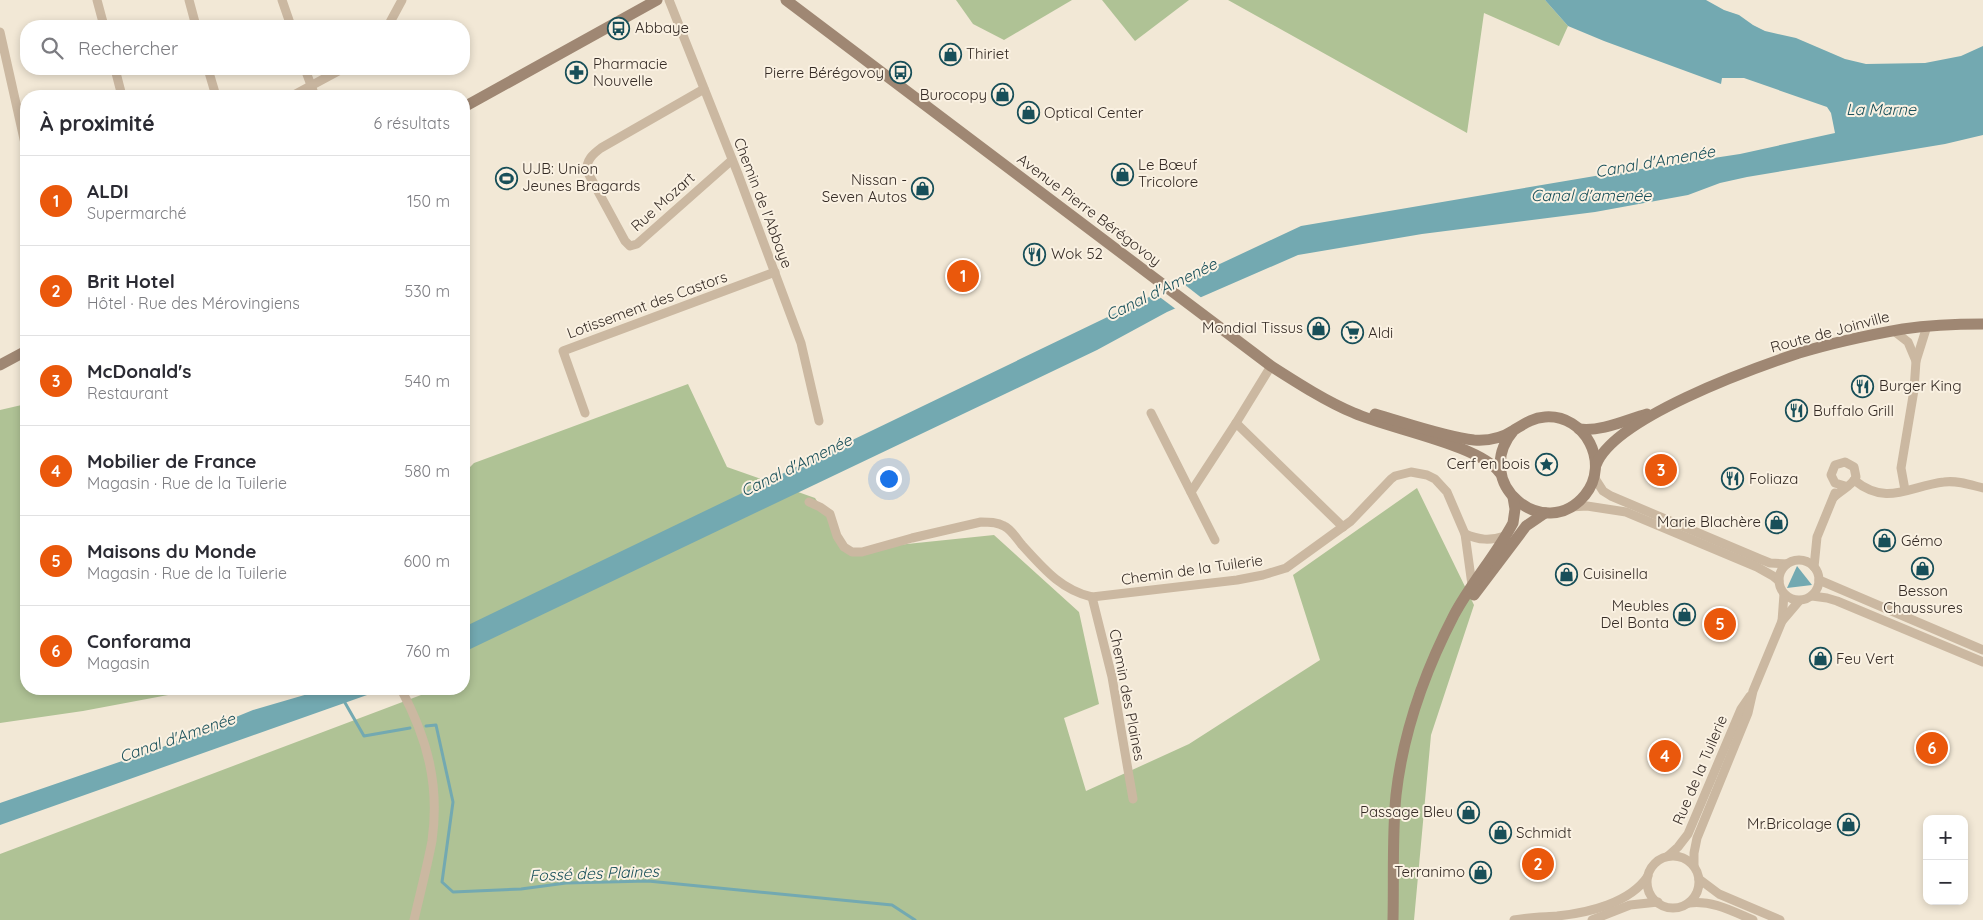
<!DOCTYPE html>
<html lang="fr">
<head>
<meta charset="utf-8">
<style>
  :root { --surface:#fff; --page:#f7f7f7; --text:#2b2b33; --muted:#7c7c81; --line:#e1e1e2; --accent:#ea580c }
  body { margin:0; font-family:Quicksand,sans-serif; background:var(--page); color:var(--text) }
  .controls { position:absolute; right:15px; bottom:15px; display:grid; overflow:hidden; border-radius:10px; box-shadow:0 2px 8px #0003 }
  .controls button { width:45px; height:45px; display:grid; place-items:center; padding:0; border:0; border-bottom:1px solid var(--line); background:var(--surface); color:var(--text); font:25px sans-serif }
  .you { position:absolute; left:888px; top:478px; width:18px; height:18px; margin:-12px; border:4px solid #fff; border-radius:50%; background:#1a73e8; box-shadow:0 0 0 8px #1a73e833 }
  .badge { display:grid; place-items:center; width:32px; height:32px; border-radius:50%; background:var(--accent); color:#fff; font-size:16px; font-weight:700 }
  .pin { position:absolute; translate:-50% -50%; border:2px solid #fff; box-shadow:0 1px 5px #0006 }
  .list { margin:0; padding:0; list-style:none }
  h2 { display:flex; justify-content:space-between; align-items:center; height:65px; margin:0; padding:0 20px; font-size:21px }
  h2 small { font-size:16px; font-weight:400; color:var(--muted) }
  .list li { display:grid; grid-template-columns:32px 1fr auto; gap:15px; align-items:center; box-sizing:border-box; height:90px; padding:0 20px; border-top:1px solid var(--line) }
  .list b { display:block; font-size:19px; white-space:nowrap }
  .list p { margin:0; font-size:16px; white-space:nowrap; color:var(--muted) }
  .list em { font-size:16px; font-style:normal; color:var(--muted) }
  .icon { flex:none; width:28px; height:28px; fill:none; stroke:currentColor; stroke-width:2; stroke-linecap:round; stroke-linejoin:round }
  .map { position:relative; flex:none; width:1983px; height:920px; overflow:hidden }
  .search { position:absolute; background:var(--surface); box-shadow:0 2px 8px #0003; left:20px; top:20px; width:450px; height:55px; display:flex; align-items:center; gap:12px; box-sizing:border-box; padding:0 18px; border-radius:20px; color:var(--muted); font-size:19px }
  .panel { position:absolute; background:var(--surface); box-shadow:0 2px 8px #0003; left:20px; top:90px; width:450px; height:605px; border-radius:20px }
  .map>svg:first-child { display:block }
</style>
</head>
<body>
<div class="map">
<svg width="1983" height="920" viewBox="0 0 1983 920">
  <rect width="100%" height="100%" fill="#f2e8d6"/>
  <g fill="#afc295">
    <path d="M956,0H1072L1004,40L973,24Z"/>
    <path d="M1102,0H1189L1135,41Z"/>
    <path d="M1228,0H1545L1568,26L1559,46L1484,13L1467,133Z"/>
    <path d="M688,384L727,467L815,498L849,550L994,535L1079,612L1099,704L1064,718L1086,791L1189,744L1320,660L1293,575L1417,488L1474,605L1431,735L1414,920H0V854L421,695L420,689H464V473L474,463Z"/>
    <path d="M26,404V689H200L83,711L0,723V410Z"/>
  </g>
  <g fill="#73a9b1">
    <path d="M1545,0H1706L1724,10L1739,15L1753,25L1765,31L1796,38L1845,59L1866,64L1925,63L1961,56L1983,46V135L1945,144L1747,177L1720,183L1688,195L1595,212L1422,234L1298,255L1167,312L1097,350L464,652V627L1147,298L1301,226L1595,176L1740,154L1835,133L1831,113L1827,107L1744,78H1722L1721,84L1604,41L1568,26Z"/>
    <path d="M1797,566L1812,585L1787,588Z"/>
    <path d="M325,689H384L0,825V803L160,748L253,710Z"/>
  </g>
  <path fill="#f2e8d6" d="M1180,281L1203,299L1177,310L1153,292Z"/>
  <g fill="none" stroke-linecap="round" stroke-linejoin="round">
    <g stroke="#73a9b1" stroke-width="3">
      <path d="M344,701L364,736L410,728"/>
      <path d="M426,726L436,725L453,802L442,882L453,892L521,889L566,883L648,881L892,905L915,920"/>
    </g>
    <g stroke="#cbb8a1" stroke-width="9">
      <path d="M97,0L104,26"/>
      <path d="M189,0L196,26"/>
      <path d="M282,0L291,26"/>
      <path d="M669,0L738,174L801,343L819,421"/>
      <path d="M388,26L402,0"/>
      <path d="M0,32L26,148"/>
      <path d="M115,69L122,96"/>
      <path d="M208,69L216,96"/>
      <path d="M305,69L315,96"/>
      <path d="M704,89L601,148C593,154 586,160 587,171L625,241L630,246L637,244L732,160"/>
      <path d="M292,96L342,69"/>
      <path d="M1894,331L1908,342L1916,361"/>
      <path d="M585,413L563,351L775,272"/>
      <path d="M1151,413L1215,540"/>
      <path d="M1236,423L1271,366"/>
      <path d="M1594,477L1603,491L1611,496L1760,559L1770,563L1787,564"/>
      <path d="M1854,480C1887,507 1909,486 1944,482C1957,480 1971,485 1983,488"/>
      <path d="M1905,490L1901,468L1914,390L1916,361L1927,326"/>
      <path d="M1191,492L1236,423L1343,527"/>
      <path d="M1834,497C1841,490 1852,486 1856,477L1854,467L1845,462L1835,465L1831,475L1835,483L1845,486"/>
      <path d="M809,502L820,507L830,514L837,536L844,547L852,552H862L912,538L981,522C989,522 997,522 1004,526C1011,529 1017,539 1022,545C1043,568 1061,590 1092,597L1237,580L1263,575L1286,568L1351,521L1391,479L1395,476L1411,472L1427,475L1435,479L1447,492L1465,534L1472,585"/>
      <path d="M1570,507L1587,506L1626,512L1757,567L1773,576L1779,581"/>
      <path d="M1465,534C1479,540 1490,541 1505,536"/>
      <circle cx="1799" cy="580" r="20"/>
      <path d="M1814,567L1817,537L1835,493"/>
      <path d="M1819,580L1983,650"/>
      <path d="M1812,596L1827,598L1837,601L1983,662"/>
      <path d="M1092,597L1112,677L1133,799"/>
      <path d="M1782,621L1784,594"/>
      <path d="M401,689C427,738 440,784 432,841C427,867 420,894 414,920"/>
      <path d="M1668,856L1678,847L1688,834L1741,709L1750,696"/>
      <circle cx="1673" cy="882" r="26"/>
      <path d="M1694,866V853L1697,838L1748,713L1753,691L1782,621L1799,601"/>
      <path d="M1699,879L1719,894L1780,920"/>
      <path d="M1689,903C1712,900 1732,911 1753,920"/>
      <path d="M1514,920C1528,917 1543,917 1557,916C1588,913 1630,903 1648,876"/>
      <path d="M1592,920L1630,905L1658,902"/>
    </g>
    <g stroke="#9f8773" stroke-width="11">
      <path d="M786,0L1271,366C1296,382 1327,402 1354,413C1390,429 1480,445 1500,473"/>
      <path d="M464,107L657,0"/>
      <path d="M0,365L26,351"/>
      <path d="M1375,414C1403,422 1445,437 1474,440C1488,441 1502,438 1514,430C1524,424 1532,418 1545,417C1585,414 1611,463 1585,495C1545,544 1469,483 1514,430"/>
      <path d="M1579,429C1601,432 1626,420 1647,414"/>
      <path d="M1596,465C1614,418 1751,369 1799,353C1832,343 1869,335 1903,329C1930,325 1956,324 1983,324"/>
      <path d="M1474,595L1526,526L1545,513"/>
      <path d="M1393,920C1394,878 1392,836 1396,795C1403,733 1425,671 1454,615C1471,583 1496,555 1513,523L1515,509L1513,497"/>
    </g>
  </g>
  <defs>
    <symbol id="bus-ring" viewBox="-11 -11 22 22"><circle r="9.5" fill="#faf1e2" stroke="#184f59" stroke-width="1.5"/><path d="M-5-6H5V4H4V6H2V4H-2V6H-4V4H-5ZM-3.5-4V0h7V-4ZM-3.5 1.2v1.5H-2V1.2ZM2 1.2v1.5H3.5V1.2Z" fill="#184f59"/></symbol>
    <symbol id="shop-ring" viewBox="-11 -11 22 22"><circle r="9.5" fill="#faf1e2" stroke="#184f59" stroke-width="1.5"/><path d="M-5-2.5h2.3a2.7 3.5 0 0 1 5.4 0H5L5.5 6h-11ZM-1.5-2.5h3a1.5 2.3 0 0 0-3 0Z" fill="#184f59"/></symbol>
    <symbol id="pharmacy-ring" viewBox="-11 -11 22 22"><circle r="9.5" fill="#faf1e2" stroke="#184f59" stroke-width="1.5"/><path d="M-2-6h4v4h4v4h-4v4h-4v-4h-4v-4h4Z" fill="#184f59"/></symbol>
    <symbol id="stadium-ring" viewBox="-11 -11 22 22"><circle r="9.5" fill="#faf1e2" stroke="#184f59" stroke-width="1.5"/><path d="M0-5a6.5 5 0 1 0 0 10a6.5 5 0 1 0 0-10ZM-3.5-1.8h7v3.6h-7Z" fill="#184f59"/></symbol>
    <symbol id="restaurant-ring" viewBox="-11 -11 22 22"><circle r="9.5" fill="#faf1e2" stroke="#184f59" stroke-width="1.5"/><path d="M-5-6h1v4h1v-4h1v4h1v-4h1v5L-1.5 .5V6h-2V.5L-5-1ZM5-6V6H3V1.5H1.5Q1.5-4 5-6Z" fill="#184f59"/></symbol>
    <symbol id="supermarket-ring" viewBox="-11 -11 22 22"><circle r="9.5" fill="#faf1e2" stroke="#184f59" stroke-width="1.5"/><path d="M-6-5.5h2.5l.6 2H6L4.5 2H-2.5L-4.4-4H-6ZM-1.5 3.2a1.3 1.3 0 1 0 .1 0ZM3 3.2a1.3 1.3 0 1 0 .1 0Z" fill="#184f59"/></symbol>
    <symbol id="sight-ring" viewBox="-11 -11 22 22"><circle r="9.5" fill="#faf1e2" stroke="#184f59" stroke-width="1.5"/><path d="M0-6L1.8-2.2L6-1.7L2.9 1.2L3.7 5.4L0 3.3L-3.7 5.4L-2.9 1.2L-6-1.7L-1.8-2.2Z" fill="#184f59"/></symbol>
  </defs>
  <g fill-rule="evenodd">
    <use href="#bus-ring" x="606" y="16" width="25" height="25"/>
    <use href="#shop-ring" x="938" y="42" width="25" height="25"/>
    <use href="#pharmacy-ring" x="564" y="60" width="25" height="25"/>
    <use href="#bus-ring" x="888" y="60" width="25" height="25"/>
    <use href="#shop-ring" x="990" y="82" width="25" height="25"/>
    <use href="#shop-ring" x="1016" y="100" width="25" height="25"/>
    <use href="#shop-ring" x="1110" y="162" width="25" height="25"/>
    <use href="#stadium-ring" x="494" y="166" width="25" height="25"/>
    <use href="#shop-ring" x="910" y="176" width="25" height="25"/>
    <use href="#restaurant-ring" x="1022" y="242" width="25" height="25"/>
    <use href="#shop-ring" x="1306" y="316" width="25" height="25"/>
    <use href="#supermarket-ring" x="1340" y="320" width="25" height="25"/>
    <use href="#restaurant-ring" x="1850" y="374" width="25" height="25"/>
    <use href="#restaurant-ring" x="1784" y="398" width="25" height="25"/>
    <use href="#sight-ring" x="1534" y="452" width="25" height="25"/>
    <use href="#restaurant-ring" x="1720" y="466" width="25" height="25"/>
    <use href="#shop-ring" x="1764" y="510" width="25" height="25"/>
    <use href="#shop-ring" x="1872" y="528" width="25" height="25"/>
    <use href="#shop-ring" x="1910" y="556" width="25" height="25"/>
    <use href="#shop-ring" x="1554" y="562" width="25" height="25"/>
    <use href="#shop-ring" x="1672" y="602" width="25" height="25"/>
    <use href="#shop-ring" x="1808" y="646" width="25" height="25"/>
    <use href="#shop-ring" x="1456" y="800" width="25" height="25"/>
    <use href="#shop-ring" x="1836" y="812" width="25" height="25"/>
    <use href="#shop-ring" x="1488" y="820" width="25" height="25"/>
    <use href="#shop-ring" x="1468" y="860" width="25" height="25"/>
  </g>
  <g text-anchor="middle" stroke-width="4" stroke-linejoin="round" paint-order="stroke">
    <g font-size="15" fill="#352b25" stroke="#faf1e2" text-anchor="start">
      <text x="635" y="33">Abbaye</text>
      <text x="966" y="59">Thiriet</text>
      <text x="593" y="69">Pharmacie<tspan x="593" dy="17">Nouvelle</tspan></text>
      <text x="884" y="78" text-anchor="end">Pierre Bérégovoy</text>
      <text x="987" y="100" text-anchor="end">Burocopy</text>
      <text x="1044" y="118">Optical Center</text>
      <text x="1138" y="170">Le Bœuf<tspan x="1138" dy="17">Tricolore</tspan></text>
      <text x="522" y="174">UJB: Union<tspan x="522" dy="17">Jeunes Bragards</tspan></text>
      <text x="907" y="185" text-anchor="end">Nissan -<tspan x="907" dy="17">Seven Autos</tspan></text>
      <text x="1051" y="259">Wok 52</text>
      <text x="1303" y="333" text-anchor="end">Mondial Tissus</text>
      <text x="1368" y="338">Aldi</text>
      <text x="1879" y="391">Burger King</text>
      <text x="1813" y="416">Buffalo Grill</text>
      <text x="1530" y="469" text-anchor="end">Cerf en bois</text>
      <text x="1749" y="484">Foliaza</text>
      <text x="1761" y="527" text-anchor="end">Marie Blachère</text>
      <text x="1901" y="546">Gémo</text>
      <text x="1583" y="579">Cuisinella</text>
      <text x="1923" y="596" text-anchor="middle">Besson<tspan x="1923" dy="17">Chaussures</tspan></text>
      <text x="1669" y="611" text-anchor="end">Meubles<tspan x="1669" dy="17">Del Bonta</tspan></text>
      <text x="1836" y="664">Feu Vert</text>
      <text x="1453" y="817" text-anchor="end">Passage Bleu</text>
      <text x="1832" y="829" text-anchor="end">Mr.Bricolage</text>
      <text x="1516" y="838">Schmidt</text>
      <text x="1465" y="877" text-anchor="end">Terranimo</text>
    </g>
    <g font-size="15" fill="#352b25" stroke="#faf1e2">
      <text transform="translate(663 202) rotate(-42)" y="5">Rue Mozart</text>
      <text transform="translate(763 203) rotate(69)" y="5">Chemin de l'Abbaye</text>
      <text transform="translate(1089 210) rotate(37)" y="5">Avenue Pierre Bérégovoy</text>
      <text transform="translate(647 305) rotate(-20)" y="5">Lotissement des Castors</text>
      <text transform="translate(1830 332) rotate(-15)" y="5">Route de Joinville</text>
      <text transform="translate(1192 570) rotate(-8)" y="5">Chemin de la Tuilerie</text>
      <text transform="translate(1127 695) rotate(79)" y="5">Chemin des Plaines</text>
      <text transform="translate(1700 770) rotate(-67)" y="5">Rue de la Tuilerie</text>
    </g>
    <g font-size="16" font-style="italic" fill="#184f59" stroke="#faf1e2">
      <text x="1881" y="115">La Marne</text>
      <text transform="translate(1655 161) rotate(-10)" y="6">Canal d'Amenée</text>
      <text x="1591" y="201">Canal d'amenée</text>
      <text transform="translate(1161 289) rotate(-26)" y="6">Canal d'Amenée</text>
      <text transform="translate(796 465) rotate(-26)" y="6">Canal d'Amenée</text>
      <text transform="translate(177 737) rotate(-19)" y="6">Canal d'Amenée</text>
      <text transform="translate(594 873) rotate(-2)" y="6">Fossé des Plaines</text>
    </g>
  </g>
</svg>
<div class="controls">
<button>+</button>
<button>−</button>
</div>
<div class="you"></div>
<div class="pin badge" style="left:963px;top:276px">1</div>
<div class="pin badge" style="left:1538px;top:864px">2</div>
<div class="pin badge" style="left:1661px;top:470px">3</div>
<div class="pin badge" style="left:1665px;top:756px">4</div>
<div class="pin badge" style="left:1720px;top:624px">5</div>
<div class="pin badge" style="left:1932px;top:748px">6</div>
<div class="search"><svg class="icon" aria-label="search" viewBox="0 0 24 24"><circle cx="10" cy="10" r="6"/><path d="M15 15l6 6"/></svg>Rechercher</div>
<section class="panel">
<h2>À proximité<small>6 résultats</small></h2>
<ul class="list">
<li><span class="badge">1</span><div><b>ALDI</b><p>Supermarché</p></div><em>150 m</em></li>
<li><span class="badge">2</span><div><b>Brit Hotel</b><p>Hôtel · Rue des Mérovingiens</p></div><em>530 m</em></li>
<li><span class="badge">3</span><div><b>McDonald's</b><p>Restaurant</p></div><em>540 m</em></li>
<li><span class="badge">4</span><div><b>Mobilier de France</b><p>Magasin · Rue de la Tuilerie</p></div><em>580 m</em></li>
<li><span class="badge">5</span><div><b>Maisons du Monde</b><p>Magasin · Rue de la Tuilerie</p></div><em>600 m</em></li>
<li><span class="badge">6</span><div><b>Conforama</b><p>Magasin</p></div><em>760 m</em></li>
</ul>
</section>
</div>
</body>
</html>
